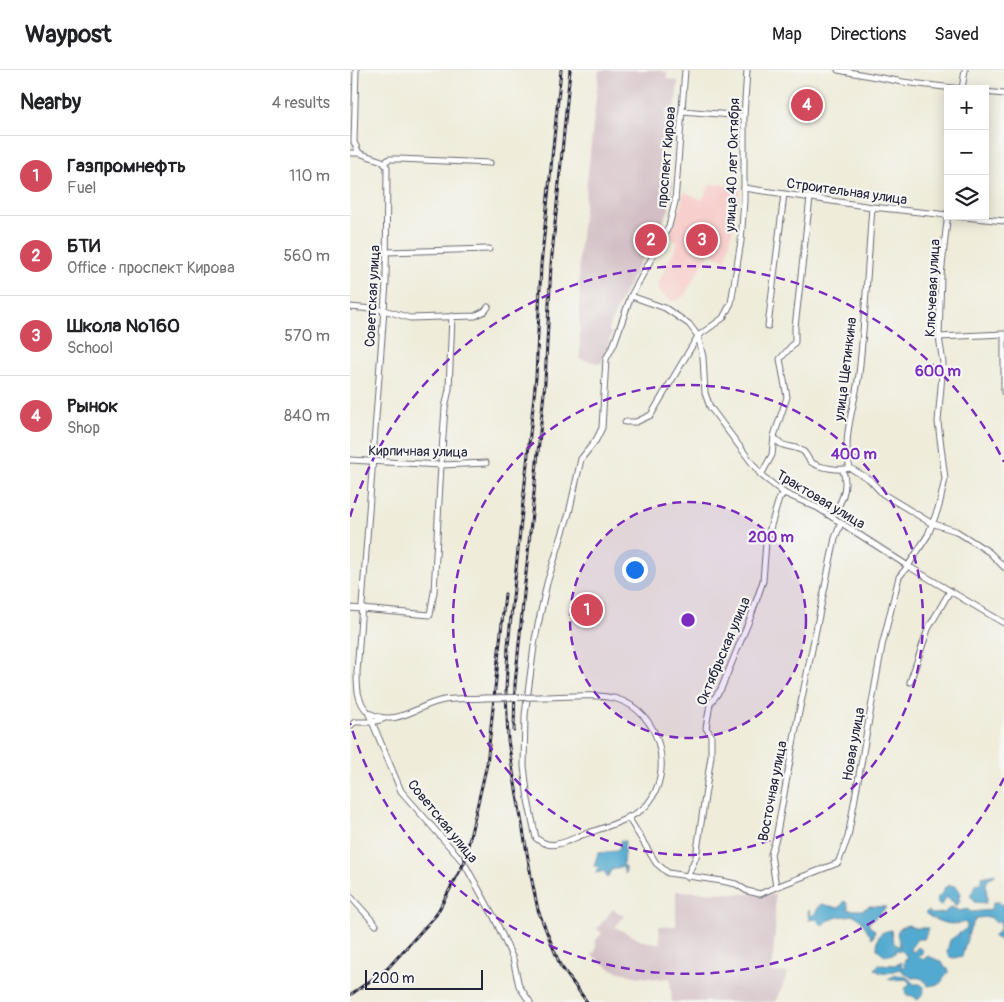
<!DOCTYPE html>
<html lang="en">
<head>
<meta charset="utf-8">
<style>
  :root { --surface:#fff; --page:#f6f6f6; --text:#202124; --muted:#757577; --line:#e0e0e0; --accent:#d1495b }
  body { margin:0; font-family:Pangolin,sans-serif; background:var(--page); color:var(--text) }
  .controls { position:absolute; right:15px; top:15px; display:grid; overflow:hidden; border-radius:0px; box-shadow:0 2px 12px #0003 }
  .controls button { width:45px; height:45px; display:grid; place-items:center; padding:0; border:0; border-bottom:1px solid var(--line); background:var(--surface); color:var(--text); font:25px sans-serif }
  .scale { position:absolute; left:15px; bottom:12px; width:118px; box-sizing:border-box; padding-left:5px; border:2px solid #22223b; border-top:0; font-size:14px; line-height:18px; white-space:nowrap; color:#22223b; -webkit-text-stroke:4px #f6f6f2; paint-order:stroke }
  .you { position:absolute; left:284px; top:499px; width:18px; height:18px; margin:-12px; border:4px solid #fff; border-radius:50%; background:#1a73e8; box-shadow:0 0 0 8px #1a73e833 }
  .badge { display:grid; place-items:center; width:32px; height:32px; border-radius:50%; background:var(--accent); color:#fff; font-size:16px; font-weight:700 }
  .pin { position:absolute; translate:-50% -50%; border:2px solid #fff; box-shadow:0 1px 5px #0006 }
  .list { margin:0; padding:0; list-style:none }
  h2 { display:flex; justify-content:space-between; align-items:center; height:65px; margin:0; padding:0 20px; font-size:21px }
  h2 small { font-size:16px; font-weight:400; color:var(--muted) }
  .list li { display:grid; grid-template-columns:32px 1fr auto; gap:15px; align-items:center; box-sizing:border-box; height:80px; padding:0 20px; border-top:1px solid var(--line) }
  .list b { display:block; font-size:19px; white-space:nowrap }
  .list p { margin:0; font-size:16px; white-space:nowrap; color:var(--muted) }
  .list em { font-size:16px; font-style:normal; color:var(--muted) }
  .icon { flex:none; width:28px; height:28px; fill:none; stroke:currentColor; stroke-width:2; stroke-linecap:round; stroke-linejoin:round }
  .map { position:relative; flex:none; width:654px; height:932px; overflow:hidden }
  header { display:flex; align-items:center; gap:30px; box-sizing:border-box; height:70px; padding:0 25px; background:var(--surface); border-bottom:1px solid var(--line) }
  header strong { font-size:24px }
  nav { display:flex; gap:28px; margin-inline-start:auto; font-size:18px }
  main { display:flex }
  aside { flex:1; background:var(--surface) }
  .map>svg:first-child { display:block }
</style>
</head>
<body>
<header>
<strong>Waypost</strong>
<nav><a>Map</a><a>Directions</a><a>Saved</a></nav>
</header>
<main>
<aside>
<h2>Nearby<small>4 results</small></h2>
<ul class="list">
<li><span class="badge">1</span><div><b>Газпромнефть</b><p>Fuel</p></div><em>110 m</em></li>
<li><span class="badge">2</span><div><b>БТИ</b><p>Office · проспект Кирова</p></div><em>560 m</em></li>
<li><span class="badge">3</span><div><b>Школа №160</b><p>School</p></div><em>570 m</em></li>
<li><span class="badge">4</span><div><b>Рынок</b><p>Shop</p></div><em>840 m</em></li>
</ul>
</aside>
<div class="map">
<svg width="654" height="932" viewBox="0 0 654 932">
  <rect width="100%" height="100%" fill="#f6f6f2"/>
  <filter id="ink" filterUnits="userSpaceOnUse"><feTurbulence type="fractalNoise" baseFrequency=".02" numOctaves="2"/><feDisplacementMap in="SourceGraphic" scale="10" xChannelSelector="R" yChannelSelector="G"/><feConvolveMatrix kernelMatrix="1 2 1 2 8 2 1 2 1" color-interpolation-filters="sRGB"/></filter>
  <filter id="wash" filterUnits="userSpaceOnUse"><feTurbulence type="fractalNoise" baseFrequency=".0096" numOctaves="4" result="noise"/><feDisplacementMap in="SourceGraphic" scale="20" xChannelSelector="R" yChannelSelector="G"/><feGaussianBlur stdDeviation="1.12" result="paint"/><feColorMatrix in="noise" values="0 0 0 0 0 0 0 0 0 0 0 0 0 0 0 0 0 1.4 0 .05"/><feComposite in="paint" operator="in"/></filter>
  <g filter="url(#wash)">
    <rect width="100%" height="100%" fill="#efecda"/>
    <path fill="#f7d0ce" d="M360,114L375,115L391,118L376,190L359,183L334,226L326,231L321,230L312,224L308,219L309,212L328,173L319,167L331,136L333,121L352,130Z"/>
    <g fill="#d2bec4">
      <path d="M249,0H312V2H317V9L328,11L326,35L319,41H316L310,108L323,111L319,139L298,185L294,184L273,225L258,261L262,263L251,294L230,289L229,186Z"/>
      <path d="M326,821L425,825V865L421,902L438,903L426,932H322L320,908L308,909L284,906L261,899L242,885L246,880V870L252,863L247,859L263,839L274,846L265,857L292,871L310,873L309,856H326Z"/>
    </g>
    <g fill="#53aad0" stroke="#3a6686">
      <path d="M270,771H275L273,794L276,799L275,804L273,797H269L260,801L258,808L256,806L255,801L246,803L249,796H244L248,783L266,781L270,778Z"/>
      <path d="M646,804C644,806 641,807 639,809C632,815 640,825 636,833L624,832V829L620,826L627,813L630,814L632,807Z"/>
      <path d="M600,815L607,817L611,823L610,825H608L610,831L607,835H604V831H601L596,827L592,835L588,834L587,828L594,821V818Z"/>
      <path d="M495,831L498,835V840H512L520,836L536,837L530,844L518,853L520,857L525,860L524,866L522,868L511,850L504,845L488,847L477,851L475,854L472,855L466,849L459,850L458,844L459,840L461,845L463,846L471,834L489,838Z"/>
      <path d="M644,832H649L654,837V870L648,869L643,866L649,861L651,856L649,850L646,853L640,847L626,848L620,859L612,886L604,888L600,887L597,882L600,870L617,858V854L613,852C600,857 585,851 575,843L579,841L582,844L594,843L601,837L610,841L617,839L621,842L640,840Z"/>
      <path d="M558,855L564,858H579L574,869H567L560,879L564,882L568,877L573,881L569,887L573,890L578,886L592,892L594,897L598,898L599,902C588,912 598,913 578,916C574,908 570,907 562,908L549,899C540,903 532,906 525,899L529,894L546,895L551,892L552,897L555,898L554,893L555,889H558L553,881L545,880V883L536,886L527,879C528,866 527,863 541,860C542,868 542,874 550,877C549,865 541,860 558,855Z"/>
      <path d="M551,905L558,908L564,914H570L574,917L573,924L568,930L563,926L556,925L555,919L560,913L556,909L542,910L538,909L544,906Z"/>
    </g>
  </g>
  <g filter="url(#ink)">
    <g fill="none" stroke-linecap="round" stroke-linejoin="round">
      <defs>
        <g id="minor">
          <path d="M6,0L4,72L9,83L32,91L37,97L36,213L7,602C7,618 7,631 18,642L51,721L114,793L144,847L163,889L169,916L180,932"/>
          <path d="M488,0L553,12L611,19"/>
          <path d="M612,19L615,0"/>
          <path d="M635,22L654,24"/>
          <path d="M332,41L394,46"/>
          <path d="M0,83H9"/>
          <path d="M34,93L39,89H49L140,93"/>
          <path d="M394,118L522,137L598,145"/>
          <path d="M522,137C518,192 515,249 509,304C505,335 491,368 500,398L519,409L533,424L581,453L606,461L639,482L654,497"/>
          <path d="M606,146L654,151"/>
          <path d="M36,182L139,179"/>
          <path d="M281,226L315,238L339,254L348,266L353,287L355,323L360,337L411,405L434,423L468,438L558,496L654,553"/>
          <path d="M0,237L34,240L60,248L125,246L135,241L138,237"/>
          <path d="M418,256L434,124"/>
          <path d="M654,265V322"/>
          <path d="M589,267L654,264"/>
          <path d="M275,352H286L301,345L348,266L373,248L381,233L391,171L394,131V46L397,0"/>
          <path d="M424,366C428,378 441,375 451,380C456,382 457,388 461,392C469,398 491,401 500,398"/>
          <path d="M0,390L91,395L136,393"/>
          <path d="M411,405L422,385L424,366L437,327L430,289L445,272V257L460,128"/>
          <path d="M482,447C491,433 499,418 493,401"/>
          <path d="M0,538L80,545L84,522L91,395L95,338L99,319L102,246"/>
          <path d="M560,612L578,559L600,521"/>
          <path d="M191,627C212,627 247,623 267,629C310,642 325,701 297,735C294,738 289,742 285,744C269,754 249,759 232,765C224,768 215,773 207,774C199,776 192,773 186,768L178,730L174,696L175,645L185,569L197,513L219,443L231,389L246,370L252,358L256,289L264,274L281,226L319,156L325,132L335,0"/>
          <path d="M19,643C48,658 66,635 94,630C107,628 121,629 134,628"/>
          <path d="M0,656L5,652H22L33,649"/>
          <path d="M278,747L306,793L318,803L372,811L386,814L397,821L410,824L426,817L421,784L426,768L448,647L485,468L491,453"/>
          <path d="M337,807L346,787L361,686V665L356,658L360,634L371,619L401,546L413,511L416,472L429,429L434,423"/>
          <path d="M426,817L488,793L498,767L532,576L549,507L558,496L578,465L589,436L595,409L588,352L593,293L589,267L591,205L598,142"/>
          <path d="M0,826L26,855"/>
        </g>
      </defs>
      <use href="#minor" stroke="#6a6973" stroke-width="7"/>
      <use href="#minor" stroke="#fff" stroke-width="5"/>
      <defs>
        <g id="rail">
          <path d="M211,0L191,195L186,307L158,576L156,621L158,670L162,696L181,806L188,840L210,895L237,932"/>
          <path d="M164,661L165,614L195,312L201,195L220,0"/>
          <path d="M0,925L37,899L86,845L114,793L137,694L155,524"/>
        </g>
      </defs>
      <use href="#rail" stroke="#22223b" stroke-width="3"/>
      <use href="#rail" stroke="#f6f6f2" stroke-width="1" stroke-dasharray="4" stroke-linecap="butt"/>
      <defs>
        <path id="minor-bridge" d="M134,628L191,627"/>
      </defs>
      <use href="#minor-bridge" stroke="#6a6973" stroke-width="7" stroke-linecap="butt"/>
      <use href="#minor-bridge" stroke="#fff" stroke-width="5"/>
    </g>
  </g>
  <circle cx="338" cy="550" r="118" fill="#7b2cbf" fill-opacity=".12"/>
  <g fill="none" stroke="#7b2cbf" stroke-width="2.5" stroke-dasharray="9 6">
    <circle cx="338" cy="550" r="118"/>
    <circle cx="338" cy="550" r="235"/>
    <path d="M654 708A353 353 0 0 1 0 653M0 447A353 353 0 0 1 654 392"/>
  </g>
  <g text-anchor="middle" stroke-width="4.5" stroke-linejoin="round" paint-order="stroke">
    <g font-size="14" fill="#22223b" stroke="#f6f6f2">
      <text transform="translate(316 87) rotate(-85)" y="5">проспект Кирова</text>
      <text transform="translate(382 95) rotate(-88)" y="5">улица 40 лет Октября</text>
      <text transform="translate(497 121) rotate(8)" y="5">Строительная улица</text>
      <text transform="translate(582 218) rotate(-87)" y="5">Ключевая улица</text>
      <text transform="translate(22 226) rotate(-87)" y="5">Советская улица</text>
      <text transform="translate(495 299) rotate(-83)" y="5">улица Щетинкина</text>
      <text transform="translate(68 381) rotate(1)" y="5">Кирпичная улица</text>
      <text transform="translate(471 429) rotate(31)" y="5">Трактовая улица</text>
      <text transform="translate(373 581) rotate(-67)" y="5">Октябрьская улица</text>
      <text transform="translate(503 674) rotate(-80)" y="5">Новая улица</text>
      <text transform="translate(422 721) rotate(-79)" y="5">Восточная улица</text>
      <text transform="translate(93 751) rotate(51)" y="5">Советская улица</text>
    </g>
  </g>
  <circle cx="338" cy="550" r="8" fill="#7b2cbf" stroke="#f6f6f2" stroke-width="2.5"/>
  <g font-size="15" text-anchor="middle" font-weight="bold" fill="#7b2cbf" stroke="#f6f6f2" stroke-width="4.5" stroke-linejoin="round" paint-order="stroke">
    <text x="588" y="306">600 m</text>
    <text x="504" y="389">400 m</text>
    <text x="421" y="472">200 m</text>
  </g>
</svg>
<div class="controls">
<button>+</button>
<button>−</button>
<button><svg class="icon" aria-label="layers" viewBox="0 0 24 24"><path d="M12 4l9 5-9 5-9-5zM3 14l9 5 9-5"/></svg></button>
</div>
<div class="scale">200 m</div>
<div class="you"></div>
<div class="pin badge" style="left:237px;top:540px">1</div>
<div class="pin badge" style="left:301px;top:170px">2</div>
<div class="pin badge" style="left:352px;top:170px">3</div>
<div class="pin badge" style="left:457px;top:35px">4</div>
</div>
</main>
</body>
</html>
